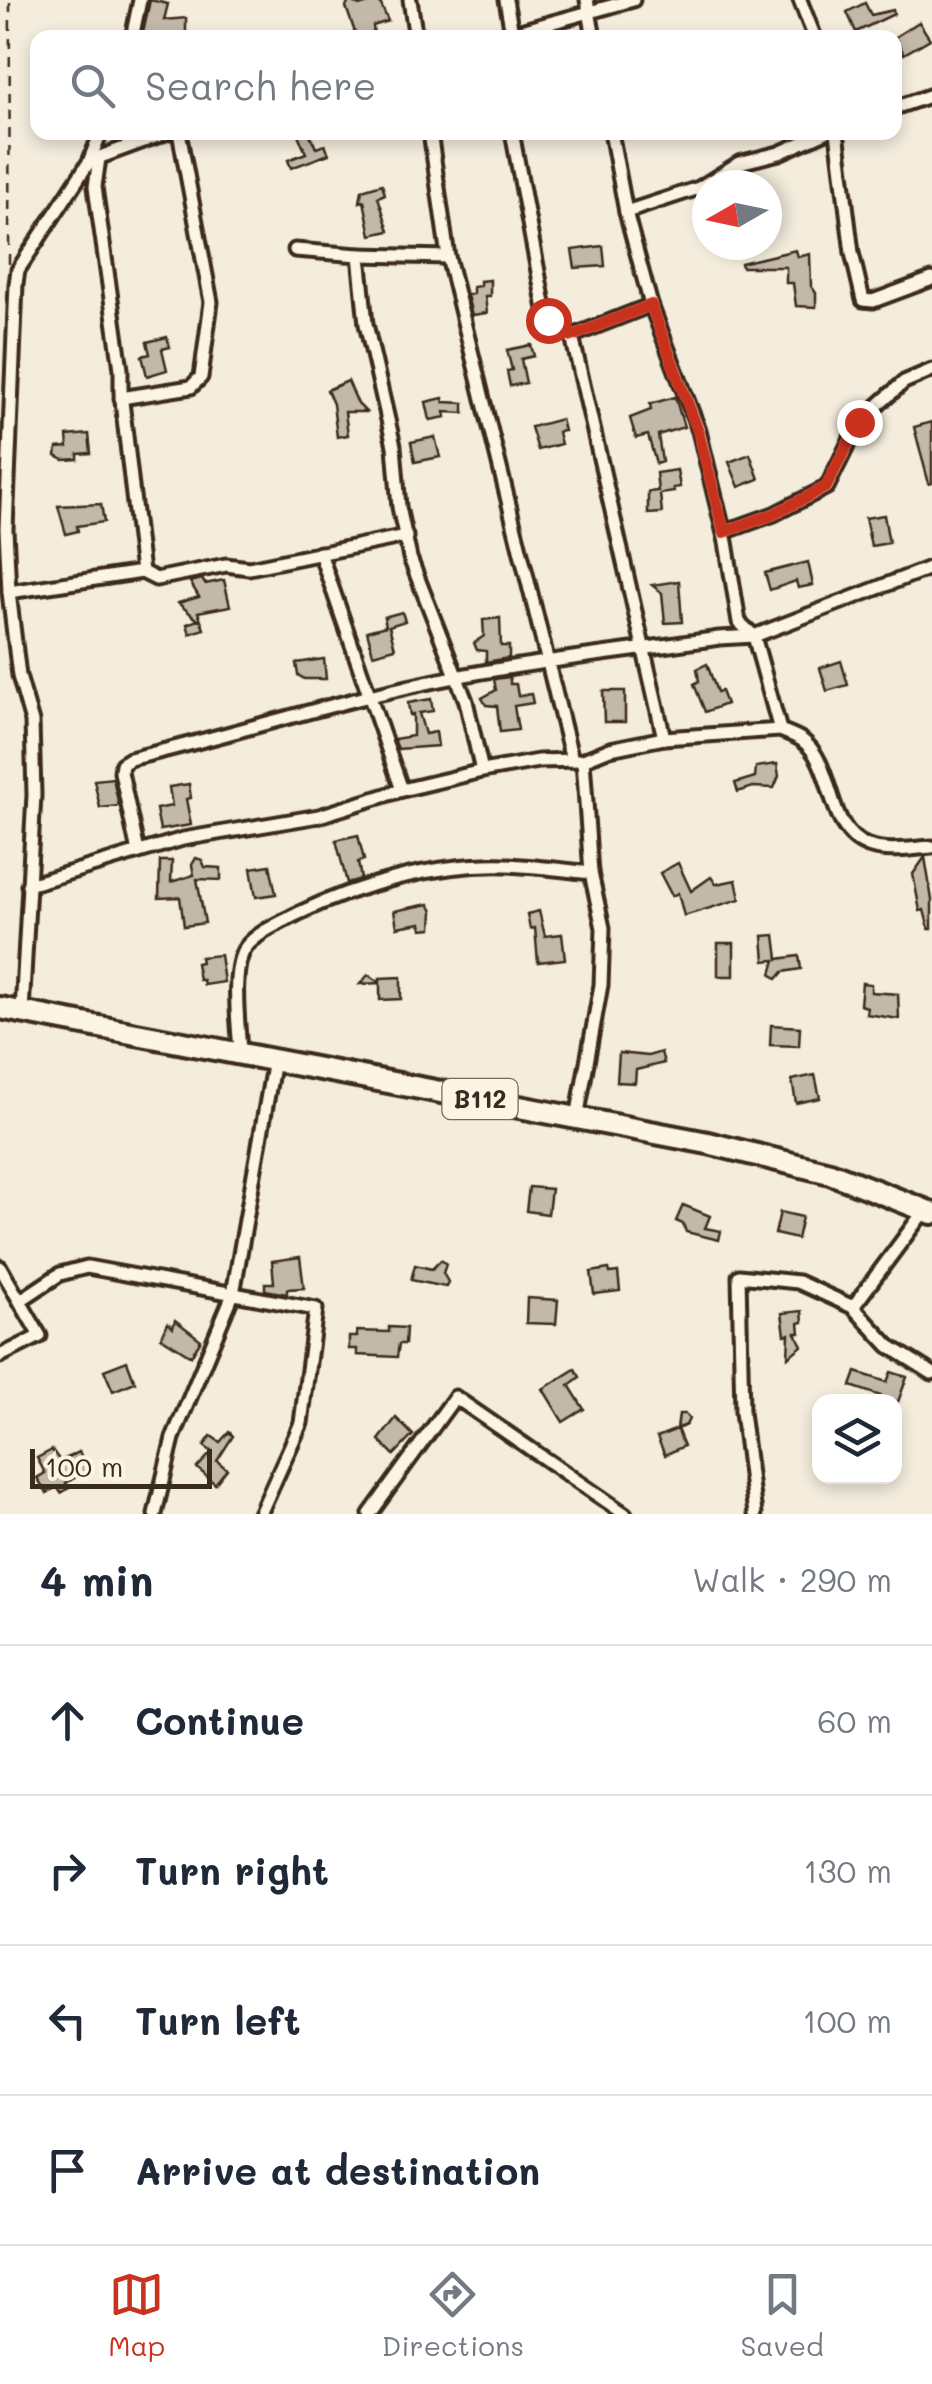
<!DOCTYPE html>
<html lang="en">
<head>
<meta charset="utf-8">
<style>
  :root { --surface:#fff; --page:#f6f6f7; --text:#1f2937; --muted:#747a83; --line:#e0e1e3; --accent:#c8321e }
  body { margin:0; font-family:Mali,sans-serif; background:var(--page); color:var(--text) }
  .controls { position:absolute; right:30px; bottom:30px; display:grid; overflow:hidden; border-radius:20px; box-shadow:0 5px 15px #0003 }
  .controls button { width:90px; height:90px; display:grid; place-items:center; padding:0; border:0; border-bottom:2px solid var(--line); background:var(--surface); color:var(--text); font:50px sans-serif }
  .compass { position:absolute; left:692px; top:170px; width:90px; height:90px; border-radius:50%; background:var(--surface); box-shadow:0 5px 15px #0003; rotate:261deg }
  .scale { position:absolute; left:30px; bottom:25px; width:182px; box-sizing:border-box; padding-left:10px; border:5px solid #3b2a1e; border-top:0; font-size:28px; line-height:35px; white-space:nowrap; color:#3b2a1e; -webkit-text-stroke:8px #fcf5e5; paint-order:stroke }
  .stop { position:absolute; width:30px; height:30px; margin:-22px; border:8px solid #c8321e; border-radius:50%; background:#fff }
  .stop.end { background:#c8321e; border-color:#fff; box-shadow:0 2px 10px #0008 }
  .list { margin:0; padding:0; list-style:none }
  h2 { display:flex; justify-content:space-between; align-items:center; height:130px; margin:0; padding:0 40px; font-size:42px }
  h2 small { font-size:32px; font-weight:400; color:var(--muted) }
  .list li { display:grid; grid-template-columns:65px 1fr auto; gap:30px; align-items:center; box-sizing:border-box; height:150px; padding:0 40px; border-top:2px solid var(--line) }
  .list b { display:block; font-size:38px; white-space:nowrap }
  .list em { font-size:32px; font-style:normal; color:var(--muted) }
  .icon { flex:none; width:55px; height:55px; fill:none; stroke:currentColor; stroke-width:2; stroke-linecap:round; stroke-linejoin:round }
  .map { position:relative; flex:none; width:932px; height:1514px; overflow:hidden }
  .search { position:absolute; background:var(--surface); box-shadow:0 5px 15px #0003; left:30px; right:30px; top:30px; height:110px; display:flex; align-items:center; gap:25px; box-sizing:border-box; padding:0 35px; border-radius:20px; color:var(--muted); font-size:38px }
  .sheet { height:730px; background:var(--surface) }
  nav { display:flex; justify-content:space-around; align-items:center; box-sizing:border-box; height:140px; border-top:2px solid var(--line); background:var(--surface); font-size:28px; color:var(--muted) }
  nav a { display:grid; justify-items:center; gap:5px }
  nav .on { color:var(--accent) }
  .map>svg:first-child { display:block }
</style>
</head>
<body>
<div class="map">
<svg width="932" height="1514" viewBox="0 0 932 1514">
  <rect width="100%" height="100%" fill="#f4eddd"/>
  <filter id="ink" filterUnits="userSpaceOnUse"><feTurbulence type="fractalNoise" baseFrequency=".01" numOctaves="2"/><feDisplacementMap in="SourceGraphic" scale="20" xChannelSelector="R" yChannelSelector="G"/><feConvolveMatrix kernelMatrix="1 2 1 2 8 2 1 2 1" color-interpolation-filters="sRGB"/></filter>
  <g filter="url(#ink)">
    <g fill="#c3b9aa" stroke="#3b2a1e" stroke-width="2.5">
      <path d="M150,0L168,4L164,20L186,18V35L142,38Z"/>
      <path d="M350,0L359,6L379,0L388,21L373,26L374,38H357L346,7Z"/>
      <path d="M865,3L871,15L893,10L894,14L856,32L847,12Z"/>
      <path d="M919,22L930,39L904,54L895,37Z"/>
      <path d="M297,132H309L316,148L325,145L329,154L291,168L288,160L306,153Z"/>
      <path d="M382,184L385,194L378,197L389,231L371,235L364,201L360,202L362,190Z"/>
      <path d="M603,246L605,266L575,268L572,250Z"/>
      <path d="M796,250L798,257L810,254L811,286L816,293V307L796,306L793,283H786V267H742L741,263Z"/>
      <path d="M490,280V296H485L487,313L472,315L467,295L473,294V287L480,286V281Z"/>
      <path d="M167,337L170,347L162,349L167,370L147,376L142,356L150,354L147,342Z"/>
      <path d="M531,345L534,356L521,359L526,383L510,386L507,371L512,370L507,350Z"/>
      <path d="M348,381L358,404L366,412H345L348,435L337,437L333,404L327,390Z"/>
      <path d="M675,397L684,427L658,435L662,462L656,464L648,435L636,438L630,418L651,410L650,404Z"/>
      <path d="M443,398L444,402L464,403V413L445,412L446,417L430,420L426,402Z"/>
      <path d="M561,419L564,431L558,432L561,444L538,450L531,427Z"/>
      <path d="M932,422V483L929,484L914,427Z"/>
      <path d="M89,434L91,453L78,454V459L64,460L56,456L57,448L68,447L67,436Z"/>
      <path d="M435,437L440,457L415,462L411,442Z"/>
      <path d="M750,454L759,479L739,487L729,462Z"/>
      <path d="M677,470L680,487L673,488L674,492L660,494L662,513L648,514V492L658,491L656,473Z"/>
      <path d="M101,504L104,522L77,526L78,531L66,534L58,506Z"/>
      <path d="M884,515L889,543L871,546L865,518Z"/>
      <path d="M808,562L813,585L798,588L796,581L770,590L765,573Z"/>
      <path d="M202,579L205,584L224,580L230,606L198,612L204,629L190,634L187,624L198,620L178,603L199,597L190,582Z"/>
      <path d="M679,581L682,622L665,623L662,593L652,585Z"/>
      <path d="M402,612L405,621L389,626L395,648L373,654L367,631L386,626L384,617Z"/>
      <path d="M500,618L501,646H509V658L486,662V651L477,650L474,643L484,636L483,620Z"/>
      <path d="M324,659L326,679H304L298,675L296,663Z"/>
      <path d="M841,661L848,685L827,691L820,668Z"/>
      <path d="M707,664L717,692L721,691L726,704L705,712L694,684L699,681L697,669Z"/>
      <path d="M510,677V684H516L518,696L531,694L533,703L514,706L518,730L500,732L497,706L486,705L482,698L496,690L494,679Z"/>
      <path d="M603,691H625V722H604Z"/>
      <path d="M431,699L433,711L419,713L425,734L436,732L438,746L398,749L394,739L413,736V714L410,715L408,703Z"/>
      <path d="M777,764L779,776L774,788L753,787L738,792L735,783L755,777L756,767Z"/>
      <path d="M113,778L119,806L100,808L94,780Z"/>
      <path d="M189,784L191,798L186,799L191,825L160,830L156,809L172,806L169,787Z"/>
      <path d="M358,835L364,860L358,862L361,879L347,883L336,840Z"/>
      <path d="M925,857L932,900V929H929L924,910L920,911L913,874Z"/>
      <path d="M196,858L202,860L205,867L221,868V880L197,879L205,923L184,926L180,897L159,898L160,861H172L171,882L194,875L192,865Z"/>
      <path d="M678,863L691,891L711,877L716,884L736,880L740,899L684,916L678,893L672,896L660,873Z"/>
      <path d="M270,865L276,894L256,897L251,868Z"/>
      <path d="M429,904L433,911L432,928L422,929L421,923L397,927L394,911Z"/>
      <path d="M539,911L545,936L562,934L565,959L538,962L535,928L530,929L527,914Z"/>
      <path d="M775,935L778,959L799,956L801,969L783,972L777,979L771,974L775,960L765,961L763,936Z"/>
      <rect x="718" y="943" width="16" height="33"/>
      <path d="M220,955L224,982L204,985L203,980H199L196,963L201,962L200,957Z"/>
      <path d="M368,975L380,982V978L401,977V999L380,1000V983L360,984Z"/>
      <path d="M862,983L871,984V992L898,994L899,1019L866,1014L867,1007L860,1005Z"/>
      <path d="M771,1025L800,1027L799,1046L770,1045Z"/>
      <path d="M661,1052L664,1063L636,1070L635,1083L617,1082L619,1053L648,1056Z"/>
      <path d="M815,1075L820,1098L796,1103L792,1080Z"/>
      <path d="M529,1187L551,1189L548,1214L526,1211Z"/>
      <path d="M683,1205L710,1216L705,1228L721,1231L719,1240L686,1232L683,1224L676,1221Z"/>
      <path d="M780,1212L802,1217L797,1239L775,1234Z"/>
      <path d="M300,1257L304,1288L287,1289V1294L265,1290V1283H274L272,1261Z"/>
      <path d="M441,1260L446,1264L443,1273L448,1282L446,1287L411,1280L415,1265L432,1269Z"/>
      <path d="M609,1269L610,1273L618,1272L620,1291L594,1294L591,1272Z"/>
      <path d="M527,1298L558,1300L556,1324L526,1323Z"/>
      <path d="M802,1311L803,1322L799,1323L800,1333H796L802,1346L788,1357L789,1334L785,1335L782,1313Z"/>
      <path d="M175,1320L201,1340L191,1356L161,1337L168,1323L173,1327Z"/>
      <path d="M389,1327L406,1328L405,1344H399L397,1357L357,1355V1349H349V1337H357V1331L389,1332Z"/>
      <path d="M127,1361L135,1382L113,1391L104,1370Z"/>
      <path d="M575,1369L580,1377L569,1385L584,1409L563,1422L543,1389Z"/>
      <path d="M856,1372L887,1382L891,1372L907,1377L898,1402L851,1386Z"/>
      <path d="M679,1414H685L689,1419L686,1425L677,1429L684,1446L665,1455L657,1437L677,1429Z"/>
      <path d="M396,1418L413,1435L394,1455L379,1440Z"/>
      <path d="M229,1432L233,1436L217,1461L227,1469L215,1484L197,1468L212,1452L204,1446L211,1436L220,1442Z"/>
      <path d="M52,1450L60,1461L79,1452L88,1470L66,1483L69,1488L61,1493L57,1487L47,1493L37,1478L45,1473L37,1458Z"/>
    </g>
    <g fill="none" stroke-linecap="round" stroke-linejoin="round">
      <defs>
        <g id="street">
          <path d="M410,0L416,38"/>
          <path d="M506,0L513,38"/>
          <path d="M587,0L594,38"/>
          <path d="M800,0L815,38"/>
          <path d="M132,38L140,0"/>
          <path d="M495,38L633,0"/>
          <path d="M894,108L932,95"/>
          <path d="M430,132L448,257L572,760"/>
          <path d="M512,132L547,320L572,336"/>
          <path d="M611,132L626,212"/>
          <path d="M837,132L852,253L863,300L873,301L932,279"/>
          <path d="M92,160L168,132"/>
          <path d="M295,250L359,255L366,324L394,446L399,507L410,558L466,701L482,771"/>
          <path d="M359,255L448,257"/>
          <path d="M121,398L191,387L201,377L211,302L179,132"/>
          <path d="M724,532L774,514L827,487L859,422L904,382L932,370"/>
          <path d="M320,553L402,790"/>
          <path d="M142,572L156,579L226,565L249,568L406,536"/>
          <path d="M9,592L142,572L121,393V369L95,187L99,158"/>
          <path d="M780,730C787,733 796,736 802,740C836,765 825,831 868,846C888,853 912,848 932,847"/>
          <path d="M664,738L780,730L754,636L932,567"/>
          <path d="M138,852L121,772L122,764L130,759C239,733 346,698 455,677C542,660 632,651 719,638L754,636L739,622L726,542L699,431L651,305"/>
          <path d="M28,885L183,839L319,816L402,790L482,771L538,761L578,760"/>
          <path d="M22,1012L34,795L32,722L19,676L9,592L6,529L16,284L18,270L89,162L101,132"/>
          <path d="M240,1054C239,1027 230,968 246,947C258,932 280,923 297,914C359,884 437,863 506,865C534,866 563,870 591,873"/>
          <path d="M577,1118L601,985L603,928L591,873L583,760L610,749L664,738L572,336L651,305L626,212L699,188L739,163L779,153L826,132"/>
          <path d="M0,1267L40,1336L0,1356"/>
          <path d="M21,1300L60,1274L87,1267L316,1309L301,1423L260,1514"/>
          <path d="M853,1307L889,1346L932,1373"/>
          <path d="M155,1514L173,1438L233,1294L274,1060"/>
          <path d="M370,1514L455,1397L625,1514"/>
          <path d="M755,1514L742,1412L739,1276L798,1282L853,1307L925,1210"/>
        </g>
        <path id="primary" d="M0,1008L708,1143L830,1173L932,1213"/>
      </defs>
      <use href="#street" stroke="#3b2a1e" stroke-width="19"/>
      <use href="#primary" stroke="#3b2a1e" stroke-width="28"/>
      <path stroke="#3b2a1e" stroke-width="2.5" stroke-dasharray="10 8" stroke-linecap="butt" d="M9,264L10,0"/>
      <use href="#street" stroke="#fcf5e5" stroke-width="11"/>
      <use href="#primary" stroke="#fcf5e5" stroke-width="20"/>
    </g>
  </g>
  <g fill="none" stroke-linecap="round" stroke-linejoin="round" filter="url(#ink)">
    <path stroke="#c8321e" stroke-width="12" d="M548,320L572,336L651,305L698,431L724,532L774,514L826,487L859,422"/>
  </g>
  <g text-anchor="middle" stroke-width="8" stroke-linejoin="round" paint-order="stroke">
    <rect fill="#fcf5e5" stroke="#75675a" stroke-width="2.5" x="442.5" y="1079" width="75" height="40" rx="8"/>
    <g font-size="25" font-weight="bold" fill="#3b2a1e">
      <text x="480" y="1108">B112</text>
    </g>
  </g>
</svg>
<div class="controls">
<button><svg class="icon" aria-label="layers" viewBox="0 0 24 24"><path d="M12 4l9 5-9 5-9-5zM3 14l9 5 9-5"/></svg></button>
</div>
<svg class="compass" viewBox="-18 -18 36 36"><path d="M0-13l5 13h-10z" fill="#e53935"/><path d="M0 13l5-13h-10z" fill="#747a83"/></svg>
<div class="scale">100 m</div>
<div class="stop" style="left:548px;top:320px"></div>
<div class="stop end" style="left:859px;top:422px"></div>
<div class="search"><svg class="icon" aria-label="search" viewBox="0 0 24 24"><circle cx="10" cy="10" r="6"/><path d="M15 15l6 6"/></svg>Search here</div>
</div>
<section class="sheet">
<h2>4 min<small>Walk · 290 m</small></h2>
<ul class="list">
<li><svg class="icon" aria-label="ahead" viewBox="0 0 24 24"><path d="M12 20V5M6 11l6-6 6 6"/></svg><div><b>Continue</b></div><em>60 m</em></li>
<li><svg class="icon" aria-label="right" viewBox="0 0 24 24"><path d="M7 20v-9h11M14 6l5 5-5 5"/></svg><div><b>Turn right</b></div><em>130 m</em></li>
<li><svg class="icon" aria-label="left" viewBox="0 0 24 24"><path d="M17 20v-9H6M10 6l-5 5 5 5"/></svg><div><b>Turn left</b></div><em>100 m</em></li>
<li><svg class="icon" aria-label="arrive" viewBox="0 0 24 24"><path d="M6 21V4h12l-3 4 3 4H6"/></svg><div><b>Arrive at destination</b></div></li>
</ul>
</section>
<nav>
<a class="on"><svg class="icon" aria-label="map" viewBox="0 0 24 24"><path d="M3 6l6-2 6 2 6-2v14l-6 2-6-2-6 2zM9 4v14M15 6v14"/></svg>Map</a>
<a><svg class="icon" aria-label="directions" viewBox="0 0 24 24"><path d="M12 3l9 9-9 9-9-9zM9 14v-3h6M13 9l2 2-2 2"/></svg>Directions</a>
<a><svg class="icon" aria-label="saved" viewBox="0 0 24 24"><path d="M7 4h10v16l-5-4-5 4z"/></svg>Saved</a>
</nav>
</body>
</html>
